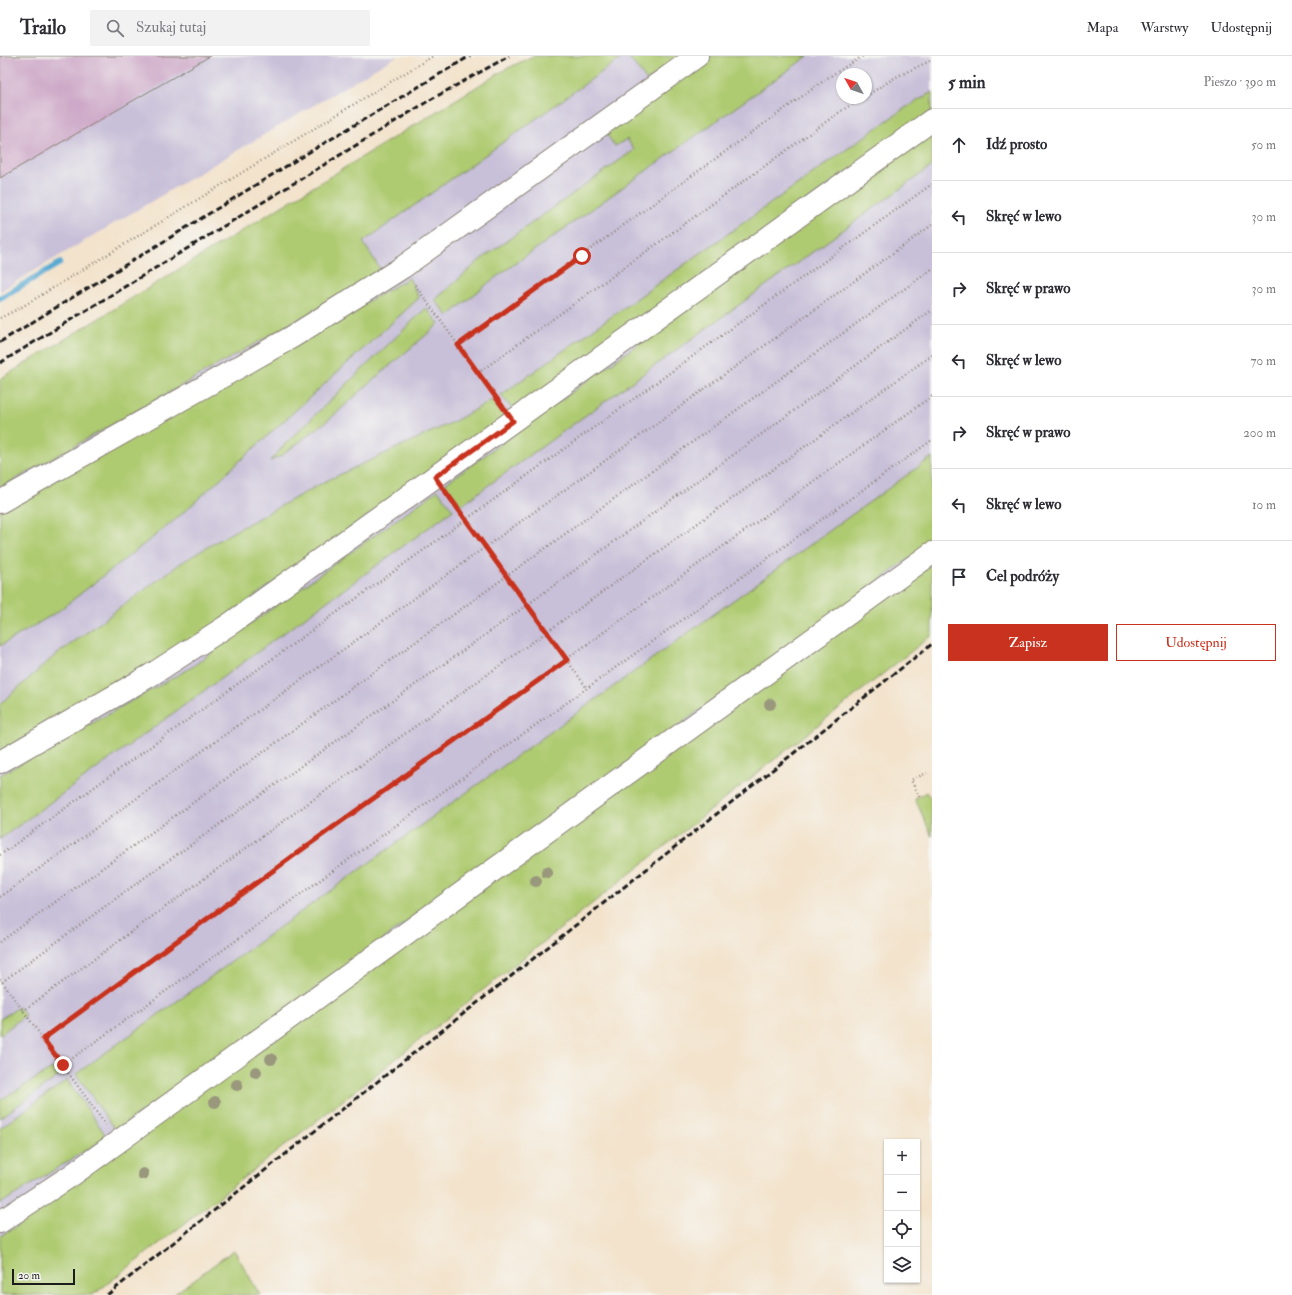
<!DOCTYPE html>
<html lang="pl">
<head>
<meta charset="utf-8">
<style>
  :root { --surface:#fff; --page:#f2f2f3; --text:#2b2b33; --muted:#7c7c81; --line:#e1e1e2; --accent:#c8321e }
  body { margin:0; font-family:"IM FELL Double Pica",serif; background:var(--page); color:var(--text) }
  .controls { position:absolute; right:12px; bottom:12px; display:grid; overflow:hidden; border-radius:0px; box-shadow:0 1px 3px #0004 }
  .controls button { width:36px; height:36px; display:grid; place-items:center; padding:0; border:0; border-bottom:1px solid var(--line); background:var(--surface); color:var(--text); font:20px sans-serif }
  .compass { position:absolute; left:836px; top:12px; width:36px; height:36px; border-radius:50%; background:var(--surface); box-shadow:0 1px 3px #0004; rotate:310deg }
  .scale { position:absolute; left:12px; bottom:10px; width:63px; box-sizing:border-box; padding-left:4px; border:2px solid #1c1c1c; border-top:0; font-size:11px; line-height:14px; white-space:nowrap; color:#1c1c1c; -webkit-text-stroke:3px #f6f6f2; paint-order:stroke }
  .stop { position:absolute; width:12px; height:12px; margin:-9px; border:3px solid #c8321e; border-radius:50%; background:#fff }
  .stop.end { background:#c8321e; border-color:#fff; box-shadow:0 1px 4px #0008 }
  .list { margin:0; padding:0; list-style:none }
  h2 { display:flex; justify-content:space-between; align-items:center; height:52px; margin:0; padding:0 16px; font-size:17px }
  h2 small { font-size:13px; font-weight:400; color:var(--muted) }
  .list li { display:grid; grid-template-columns:26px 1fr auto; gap:12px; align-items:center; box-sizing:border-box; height:72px; padding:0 16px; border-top:1px solid var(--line) }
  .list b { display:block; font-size:15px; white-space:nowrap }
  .list em { font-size:13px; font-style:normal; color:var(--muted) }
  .actions { display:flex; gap:8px; padding:12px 16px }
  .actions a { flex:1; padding:9px 0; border:1px solid var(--accent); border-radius:0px; text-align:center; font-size:14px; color:var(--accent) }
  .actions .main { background:var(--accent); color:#fff }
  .icon { flex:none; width:22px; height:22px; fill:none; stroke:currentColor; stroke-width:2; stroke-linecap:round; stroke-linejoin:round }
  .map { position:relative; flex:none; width:932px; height:1239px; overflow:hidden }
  header { display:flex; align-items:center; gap:24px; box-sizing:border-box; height:56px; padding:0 20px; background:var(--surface); border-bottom:1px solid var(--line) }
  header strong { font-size:19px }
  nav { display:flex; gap:22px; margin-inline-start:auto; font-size:14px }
  .search { width:280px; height:36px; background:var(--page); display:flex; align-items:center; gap:10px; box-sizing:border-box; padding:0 14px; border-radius:0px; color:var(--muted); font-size:15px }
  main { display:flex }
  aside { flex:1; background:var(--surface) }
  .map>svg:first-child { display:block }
</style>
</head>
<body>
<header>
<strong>Trailo</strong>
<div class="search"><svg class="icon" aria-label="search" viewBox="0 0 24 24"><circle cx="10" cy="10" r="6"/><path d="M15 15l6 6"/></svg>Szukaj tutaj</div>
<nav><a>Mapa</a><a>Warstwy</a><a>Udostępnij</a></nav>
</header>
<main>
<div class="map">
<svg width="932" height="1239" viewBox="0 0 932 1239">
  <rect width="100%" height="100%" fill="#f6f6f2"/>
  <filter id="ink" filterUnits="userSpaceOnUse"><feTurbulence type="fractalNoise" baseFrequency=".025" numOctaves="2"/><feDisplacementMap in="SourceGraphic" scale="8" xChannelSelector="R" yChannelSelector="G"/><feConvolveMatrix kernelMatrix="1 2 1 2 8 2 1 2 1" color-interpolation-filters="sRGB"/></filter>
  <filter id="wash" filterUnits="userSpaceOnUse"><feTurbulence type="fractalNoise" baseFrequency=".012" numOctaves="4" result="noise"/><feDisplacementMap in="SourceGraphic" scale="16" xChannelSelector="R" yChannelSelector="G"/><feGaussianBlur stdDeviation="0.9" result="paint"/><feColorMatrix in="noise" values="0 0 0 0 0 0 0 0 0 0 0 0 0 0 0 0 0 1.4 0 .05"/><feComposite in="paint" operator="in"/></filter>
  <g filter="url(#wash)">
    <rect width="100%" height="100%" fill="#f3e3cc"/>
    <g fill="#c8bfd8" fill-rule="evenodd">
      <path d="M0,0H397L0,235Z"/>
      <path d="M624,0H628L647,25L682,0H932V557L0,1239V432L343,239L382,215L362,186ZM842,18H866V42H842Z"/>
    </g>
    <g fill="#afcb71" stroke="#667446">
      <path d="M533,0H624L363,186L382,216L0,432V323L504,14Z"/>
      <path d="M628,0H682L647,25Z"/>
      <path d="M707,0H808L492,224L448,260L435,244L480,204L634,94L627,83L615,90L604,75Z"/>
      <path d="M932,36V55L514,355L501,339L902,54Z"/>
      <path d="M932,75V110L461,449L445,428Z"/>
      <path d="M409,222L419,242L175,464L57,556L0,590V454Z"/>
      <path d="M426,252L439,268L380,318L332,361L281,400L270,405L286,387Z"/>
      <path d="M492,344L505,362L179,594L0,696V648L52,602L181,507L224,481L326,425L457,364Z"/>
      <path d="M932,401V486L175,1034L115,1074L76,1018Z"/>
      <path d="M438,434L453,454L0,783V719L192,611L246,571Z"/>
      <path d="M932,508V579L374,1020L93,1239H0V1180L17,1170L38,1153Z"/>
      <path d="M926,736L932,744V780L915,743Z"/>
      <path d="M19,951L25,959L0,979V963Z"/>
      <path d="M55,1011L63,1017L0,1062V1044Z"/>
      <path d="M67,1024L107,1081L0,1148V1072Z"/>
      <path d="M234,1194L260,1239H173Z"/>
    </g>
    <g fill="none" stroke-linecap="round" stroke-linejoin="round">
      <path stroke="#59aad3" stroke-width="6" d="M0,242L60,207"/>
    </g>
    <g id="blocks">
      <path fill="#cda8c8" d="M0,0H210L0,122Z"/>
    </g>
  </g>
  <g filter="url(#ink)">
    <use href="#blocks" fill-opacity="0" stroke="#888074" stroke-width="1"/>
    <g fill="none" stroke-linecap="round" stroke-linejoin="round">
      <defs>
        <g id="minor">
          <path d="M0,446L292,281L403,211L697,0"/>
          <path d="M0,706L151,619L230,568L932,64"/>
          <path d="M0,1166L72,1119L932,497"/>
        </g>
      </defs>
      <use href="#minor" stroke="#888074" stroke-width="24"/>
      <g stroke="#888074" stroke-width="2.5" stroke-dasharray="1 3" stroke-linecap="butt">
        <path d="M866,40L896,21L932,4"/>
        <path d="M415,229L501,349"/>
        <path d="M0,262L20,252L433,0"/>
        <path d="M458,289L751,77L829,21L863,0"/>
        <path d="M478,317L841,55L862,42"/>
        <path d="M447,438L587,632"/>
        <path d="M919,741L911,724L927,717"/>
        <path d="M0,799L932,128"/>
        <path d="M0,841L932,169"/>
        <path d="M0,886L932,213"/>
        <path d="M0,923L106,1069"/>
        <path d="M2,926L126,835L527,549L932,254"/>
        <path d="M23,955L264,779L932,299"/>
        <path d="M43,983L304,792L932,340"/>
        <path d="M63,1009L932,384"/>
      </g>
      <use href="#minor" stroke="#fff" stroke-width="22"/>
      <g stroke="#1c1c1c" stroke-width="3" stroke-dasharray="6 3" stroke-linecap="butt">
        <path d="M0,286L306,98L470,0"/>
        <path d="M0,307L430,44L509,0"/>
        <path d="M107,1239L932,588"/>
      </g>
    </g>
    <g fill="#99977c">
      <circle cx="770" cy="648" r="6"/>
      <circle cx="547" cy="816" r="6"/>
      <circle cx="536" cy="825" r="6"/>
      <circle cx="271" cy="1003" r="6"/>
      <circle cx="256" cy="1016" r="6"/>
      <circle cx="237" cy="1029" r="6"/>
      <circle cx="215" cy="1046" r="6"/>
      <circle cx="143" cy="1118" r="6"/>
    </g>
  </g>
  <g fill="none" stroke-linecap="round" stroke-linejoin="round" filter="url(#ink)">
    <path stroke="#c8321e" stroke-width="5" d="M63,1009L43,983L304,792L567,604L435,421L513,365L458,289L582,200"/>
  </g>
</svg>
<div class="controls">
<button>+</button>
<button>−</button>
<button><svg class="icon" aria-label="locate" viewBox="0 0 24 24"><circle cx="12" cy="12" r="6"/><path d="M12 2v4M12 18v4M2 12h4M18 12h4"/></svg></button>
<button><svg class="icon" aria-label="layers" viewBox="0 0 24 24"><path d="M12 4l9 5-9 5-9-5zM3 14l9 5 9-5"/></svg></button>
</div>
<svg class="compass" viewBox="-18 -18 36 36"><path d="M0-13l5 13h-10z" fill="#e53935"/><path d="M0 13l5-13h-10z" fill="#7c7c81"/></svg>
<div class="scale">20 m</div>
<div class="stop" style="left:582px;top:200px"></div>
<div class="stop end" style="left:63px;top:1009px"></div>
</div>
<aside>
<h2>5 min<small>Pieszo · 390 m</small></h2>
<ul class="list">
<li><svg class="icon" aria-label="ahead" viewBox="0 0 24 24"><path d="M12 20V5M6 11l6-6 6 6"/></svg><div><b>Idź prosto</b></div><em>50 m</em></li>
<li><svg class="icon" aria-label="left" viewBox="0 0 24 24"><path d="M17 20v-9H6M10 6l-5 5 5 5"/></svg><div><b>Skręć w lewo</b></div><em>30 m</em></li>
<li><svg class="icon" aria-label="right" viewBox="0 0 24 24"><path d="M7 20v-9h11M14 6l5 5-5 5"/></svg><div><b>Skręć w prawo</b></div><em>30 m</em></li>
<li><svg class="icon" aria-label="left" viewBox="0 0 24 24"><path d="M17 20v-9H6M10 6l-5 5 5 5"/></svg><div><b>Skręć w lewo</b></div><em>70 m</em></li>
<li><svg class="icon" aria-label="right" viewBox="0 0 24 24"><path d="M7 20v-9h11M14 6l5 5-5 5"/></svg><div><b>Skręć w prawo</b></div><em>200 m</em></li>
<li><svg class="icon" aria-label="left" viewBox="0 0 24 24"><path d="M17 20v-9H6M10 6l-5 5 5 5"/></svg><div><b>Skręć w lewo</b></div><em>10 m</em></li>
<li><svg class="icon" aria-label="arrive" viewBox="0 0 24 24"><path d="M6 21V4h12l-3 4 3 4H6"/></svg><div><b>Cel podróży</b></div></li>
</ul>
<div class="actions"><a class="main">Zapisz</a><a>Udostępnij</a></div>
</aside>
</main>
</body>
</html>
